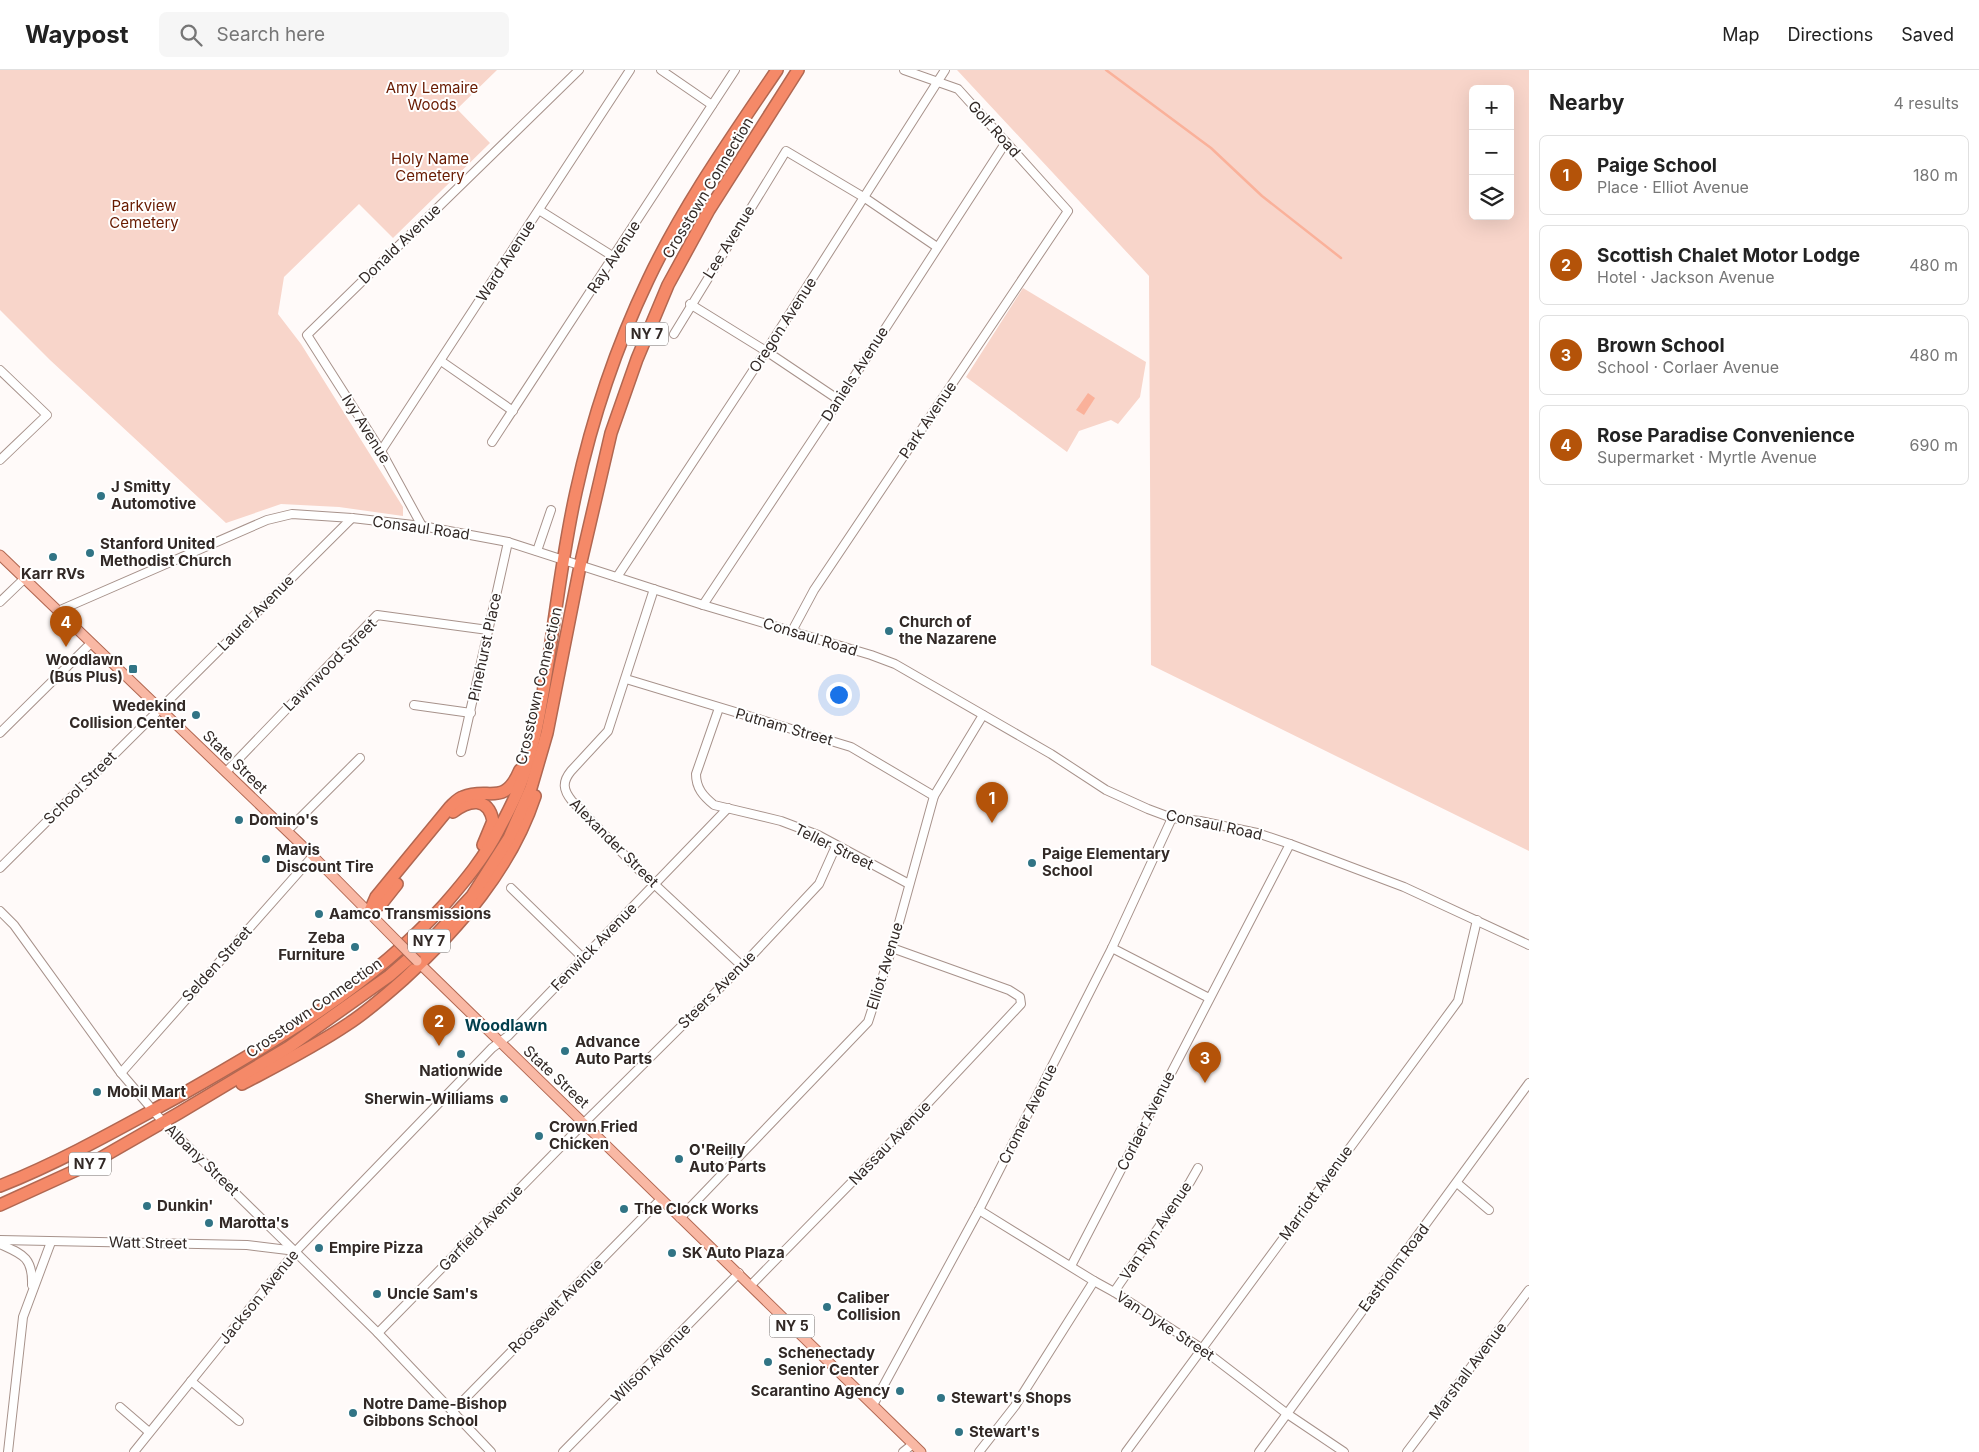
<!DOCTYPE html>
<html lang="en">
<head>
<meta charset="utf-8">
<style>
  :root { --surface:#fff; --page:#f6f6f6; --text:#222; --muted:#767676; --line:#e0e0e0; --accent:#b45309 }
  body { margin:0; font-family:Inter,sans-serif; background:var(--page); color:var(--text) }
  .controls { position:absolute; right:15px; top:15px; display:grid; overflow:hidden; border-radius:8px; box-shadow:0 5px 20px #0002 }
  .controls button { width:45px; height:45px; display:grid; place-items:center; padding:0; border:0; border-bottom:1px solid var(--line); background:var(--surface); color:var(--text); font:25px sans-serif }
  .you { position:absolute; left:838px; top:624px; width:18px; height:18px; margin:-12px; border:4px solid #fff; border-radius:50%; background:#1a73e8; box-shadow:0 0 0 8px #1a73e833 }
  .badge { display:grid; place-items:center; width:32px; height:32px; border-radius:50%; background:var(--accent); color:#fff; font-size:16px; font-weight:700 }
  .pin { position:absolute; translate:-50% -41px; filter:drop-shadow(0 1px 2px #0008) }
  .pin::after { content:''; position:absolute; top:26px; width:18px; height:15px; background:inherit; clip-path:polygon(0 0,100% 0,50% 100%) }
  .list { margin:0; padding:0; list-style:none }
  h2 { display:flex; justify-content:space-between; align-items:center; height:65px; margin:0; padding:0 20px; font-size:21px }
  h2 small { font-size:16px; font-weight:400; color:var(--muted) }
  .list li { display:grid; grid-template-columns:32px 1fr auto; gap:15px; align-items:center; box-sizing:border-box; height:80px; margin:0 10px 10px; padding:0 10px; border:1px solid var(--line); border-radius:8px }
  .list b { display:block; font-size:19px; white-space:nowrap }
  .list p { margin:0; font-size:16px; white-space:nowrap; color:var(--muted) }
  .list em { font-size:16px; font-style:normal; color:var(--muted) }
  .icon { flex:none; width:28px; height:28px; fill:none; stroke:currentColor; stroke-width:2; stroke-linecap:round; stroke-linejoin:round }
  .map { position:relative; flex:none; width:1529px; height:1382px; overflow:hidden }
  header { display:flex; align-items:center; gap:30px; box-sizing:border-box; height:70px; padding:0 25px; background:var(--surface); border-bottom:1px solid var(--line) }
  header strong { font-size:24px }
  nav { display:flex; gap:28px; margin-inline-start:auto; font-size:18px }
  .search { width:350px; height:45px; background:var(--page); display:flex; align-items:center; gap:12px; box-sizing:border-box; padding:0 18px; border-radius:8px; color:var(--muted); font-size:19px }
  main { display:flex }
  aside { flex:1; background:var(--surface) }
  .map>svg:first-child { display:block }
</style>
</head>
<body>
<header>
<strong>Waypost</strong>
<div class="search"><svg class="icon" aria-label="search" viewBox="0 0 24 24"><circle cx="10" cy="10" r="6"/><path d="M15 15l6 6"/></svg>Search here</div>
<nav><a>Map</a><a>Directions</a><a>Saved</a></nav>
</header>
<main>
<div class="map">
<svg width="1529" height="1382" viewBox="0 0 1529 1382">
  <rect width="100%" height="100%" fill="#fffaf9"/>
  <g fill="#f8d5ca" fill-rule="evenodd">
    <path d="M0,0H497L457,39L490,73L393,168L359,134L284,207L278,244L301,274L403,437V446L339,437L281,434L226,453L50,290L0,240Z"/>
    <path d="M957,0H1529V781L1151,595L1149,206ZM1473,19H1510V146H1473Z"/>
    <path d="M1023,218L1146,292L1140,327L1118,354L1111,350L1079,361L1067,382L966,307Z"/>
  </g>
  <path fill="#fab19a" d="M1088,323L1095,328L1084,345L1076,340Z"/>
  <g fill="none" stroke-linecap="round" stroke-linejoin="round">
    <path stroke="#fab19a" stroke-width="2.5" d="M1106,0L1211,78L1262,126L1341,188"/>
    <defs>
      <g id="minor">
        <path d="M661,0L712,35"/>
        <path d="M539,140L614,187"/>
        <path d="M690,234L766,281L839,330"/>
        <path d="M674,264L786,81L865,128L937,177"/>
        <path d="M441,291L513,341"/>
        <path d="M0,300L47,345L0,390"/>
        <path d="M492,372L735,0"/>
        <path d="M381,381L630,0"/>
        <path d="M422,456L381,381L307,265L579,0"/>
        <path d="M537,481L551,440"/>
        <path d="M617,507L766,281L945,0"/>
        <path d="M654,519L608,661L571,701C562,712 563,720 572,731L637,798L742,896"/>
        <path d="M0,532L25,508"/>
        <path d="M703,535L839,330L1006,72"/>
        <path d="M58,541L267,450L292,444L352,448L422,456L508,472L703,535L871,585L895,594L1051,684L1106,720L1148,739L1172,748L1200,751L1257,763L1290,774L1404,817L1529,875"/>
        <path d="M792,561L814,520L1068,141L958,19L904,0"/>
        <path d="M626,609L851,677L934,726"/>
        <path d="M414,635L471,643"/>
        <path d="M719,638L696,704C696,718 703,726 714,735L781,751L818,765L909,814"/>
        <path d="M0,663L91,573"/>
        <path d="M461,682L508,472"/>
        <path d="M226,702L377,545L488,560"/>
        <path d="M287,761L360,688"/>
        <path d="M0,798L352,448"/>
        <path d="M511,818L583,888"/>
        <path d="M0,841L14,855L121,1003L163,1052L378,1263L491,1382"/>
        <path d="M1112,878L1209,928"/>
        <path d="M121,1003L313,786"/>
        <path d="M1457,1113L1489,1140"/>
        <path d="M979,1140L1094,1211L1114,1222L1201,1278L1286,1343L1344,1382"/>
        <path d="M680,1148L868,952L892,878L934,726L983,645"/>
        <path d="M0,1170L247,1175L296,1181"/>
        <path d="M0,1174C22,1184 33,1187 32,1215"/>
        <path d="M1071,1196L1290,774"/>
        <path d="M751,1215L898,1065L1021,934L1020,927L1009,920L892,878"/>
        <path d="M1114,1222L1190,1112L1198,1098"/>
        <path d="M378,1263L584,1053L742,896L819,814L836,776"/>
        <path d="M191,1311L239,1351"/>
        <path d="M873,1335L979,1140L1112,878L1172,748"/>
        <path d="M120,1337L149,1362"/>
        <path d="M452,1342L661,1129"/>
        <path d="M8,1382L23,1247L51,1172"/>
        <path d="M134,1382L296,1181L492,978L508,966L728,738"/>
        <path d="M563,1382L739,1203"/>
        <path d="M903,1382L913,1374"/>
        <path d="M979,1382L1015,1336L1094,1211"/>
        <path d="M1126,1382L1458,931L1477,850"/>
        <path d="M1259,1382L1529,1013"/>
        <path d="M1407,1382L1529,1220"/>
      </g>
      <g id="major">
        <path d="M0,485L313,786L397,871"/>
        <path d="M417,891L921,1382"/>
      </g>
      <g id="highway">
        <path d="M453,742C469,730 488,726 493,751L483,775"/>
        <path d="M370,842L382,833L397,814"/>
        <path d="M369,843L376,827L450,737C454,733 458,728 463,727C488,716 504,738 520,700"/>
        <path d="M242,1014C278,995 314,977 348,954C368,941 386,925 404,909C459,858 511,799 535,726"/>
        <path d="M0,1116C63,1091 122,1057 181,1025C276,971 370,917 444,835C464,812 485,787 499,759C507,744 515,729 521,713C536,673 542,629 549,586C557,532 564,476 576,422C592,349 616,277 648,210C683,136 731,68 777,0"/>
        <path d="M0,1135L92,1093L179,1043L289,977L389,906L435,866L472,826L509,768L531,718L547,663L580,496L611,363L637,289L668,215L709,140L798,0"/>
      </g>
    </defs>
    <use href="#minor" stroke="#a7928b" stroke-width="10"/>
    <use href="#major" stroke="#b16751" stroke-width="11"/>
    <use href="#highway" stroke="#b16751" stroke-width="14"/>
    <use href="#minor" stroke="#fff" stroke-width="8"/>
    <use href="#major" stroke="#f9b8a4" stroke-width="9"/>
    <use href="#highway" stroke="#f58968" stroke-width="11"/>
    <defs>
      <path id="major-bridge" d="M397,871L417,891"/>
    </defs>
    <use href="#major-bridge" stroke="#b16751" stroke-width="11" stroke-linecap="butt"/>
    <use href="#major-bridge" stroke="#f9b8a4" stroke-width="9"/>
  </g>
  <g fill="#317485" stroke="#fff" stroke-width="2">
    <circle cx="101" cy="426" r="5"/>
    <circle cx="90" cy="483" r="5"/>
    <circle cx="53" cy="487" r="5"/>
    <circle cx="889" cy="561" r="5"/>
    <rect x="128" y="594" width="10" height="10" rx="2.5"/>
    <circle cx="196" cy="645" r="5"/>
    <circle cx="239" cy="750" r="5"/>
    <circle cx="266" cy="789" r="5"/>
    <circle cx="1032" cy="793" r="5"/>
    <circle cx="319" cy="844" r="5"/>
    <circle cx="355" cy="877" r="5"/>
    <circle cx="565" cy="981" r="5"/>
    <circle cx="461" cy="984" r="5"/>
    <circle cx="97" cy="1022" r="5"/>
    <circle cx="504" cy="1029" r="5"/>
    <circle cx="539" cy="1066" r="5"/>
    <circle cx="679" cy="1089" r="5"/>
    <circle cx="147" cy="1136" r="5"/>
    <circle cx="624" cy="1139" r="5"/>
    <circle cx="209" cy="1153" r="5"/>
    <circle cx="319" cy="1178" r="5"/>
    <circle cx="672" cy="1183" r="5"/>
    <circle cx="377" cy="1224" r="5"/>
    <circle cx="827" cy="1237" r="5"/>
    <circle cx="768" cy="1292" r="5"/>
    <circle cx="900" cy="1321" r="5"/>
    <circle cx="941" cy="1328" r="5"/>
    <circle cx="353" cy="1343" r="5"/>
    <circle cx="959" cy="1362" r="5"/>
  </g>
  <g text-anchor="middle" stroke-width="4" stroke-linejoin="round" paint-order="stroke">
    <g fill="#fff" stroke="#706967" stroke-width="1">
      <rect x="626" y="252.5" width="42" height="23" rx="4"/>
      <rect x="408" y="859.5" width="42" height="23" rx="4"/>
      <rect x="69" y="1082.5" width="42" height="23" rx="4"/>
      <rect x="769.5" y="1244.5" width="45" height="23" rx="4"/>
    </g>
    <g font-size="14" font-weight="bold" fill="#322926">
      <text x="647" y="269">NY 7</text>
      <text x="429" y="876">NY 7</text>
      <text x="90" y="1099">NY 7</text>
      <text x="792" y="1261">NY 5</text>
    </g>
    <g font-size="15" fill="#681a00" stroke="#fff">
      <text x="432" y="23">Amy Lemaire<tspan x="432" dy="17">Woods</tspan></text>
      <text x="430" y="94">Holy Name<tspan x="430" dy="17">Cemetery</tspan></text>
      <text x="144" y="141">Parkview<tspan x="144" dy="17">Cemetery</tspan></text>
    </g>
    <g font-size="15" fill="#322926" stroke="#fff">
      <text transform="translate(994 59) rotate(48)" y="5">Golf Road</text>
      <text transform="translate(708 118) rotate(-59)" y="5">Crosstown Connection</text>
      <text transform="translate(729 172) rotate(-58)" y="5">Lee Avenue</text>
      <text transform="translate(400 174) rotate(-44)" y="5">Donald Avenue</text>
      <text transform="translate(614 187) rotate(-57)" y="5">Ray Avenue</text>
      <text transform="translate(506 191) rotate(-57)" y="5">Ward Avenue</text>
      <text transform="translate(783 255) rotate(-57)" y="5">Oregon Avenue</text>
      <text transform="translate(855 304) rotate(-57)" y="5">Daniels Avenue</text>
      <text transform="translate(928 350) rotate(-56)" y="5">Park Avenue</text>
      <text transform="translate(366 359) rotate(58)" y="5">Ivy Avenue</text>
      <text transform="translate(421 458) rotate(8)" y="5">Consaul Road</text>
      <text transform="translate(256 543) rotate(-45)" y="5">Laurel Avenue</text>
      <text transform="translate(810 567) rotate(17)" y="5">Consaul Road</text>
      <text transform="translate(485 577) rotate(-78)" y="5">Pinehurst Place</text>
      <text transform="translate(330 595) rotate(-45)" y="5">Lawnwood Street</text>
      <text transform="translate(539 616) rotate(-77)" y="5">Crosstown Connection</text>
      <text transform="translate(784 657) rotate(16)" y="5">Putnam Street</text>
      <text transform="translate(235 692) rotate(44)" y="5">State Street</text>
      <text transform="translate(80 718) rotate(-45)" y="5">School Street</text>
      <text transform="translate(1214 755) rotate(12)" y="5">Consaul Road</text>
      <text transform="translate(614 773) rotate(45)" y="5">Alexander Street</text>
      <text transform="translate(834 777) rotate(26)" y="5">Teller Street</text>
      <text transform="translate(594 877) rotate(-46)" y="5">Fenwick Avenue</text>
      <text transform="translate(217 894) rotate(-48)" y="5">Selden Street</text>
      <text transform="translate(885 896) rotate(-73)" y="5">Elliot Avenue</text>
      <text transform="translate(717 920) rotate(-45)" y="5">Steers Avenue</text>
      <text transform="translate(314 938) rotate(-35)" y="5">Crosstown Connection</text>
      <text transform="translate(556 1007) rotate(43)" y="5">State Street</text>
      <text transform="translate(1028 1044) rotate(-63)" y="5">Cromer Avenue</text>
      <text transform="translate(1146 1051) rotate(-63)" y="5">Corlaer Avenue</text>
      <text transform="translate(890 1073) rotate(-46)" y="5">Nassau Avenue</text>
      <text transform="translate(202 1090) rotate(44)" y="5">Albany Street</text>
      <text transform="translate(1316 1123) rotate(-54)" y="5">Marriott Avenue</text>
      <text transform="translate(481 1158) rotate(-46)" y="5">Garfield Avenue</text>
      <text transform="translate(1156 1161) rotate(-56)" y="5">Van Ryn Avenue</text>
      <text transform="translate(148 1173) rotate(1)" y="5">Watt Street</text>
      <text transform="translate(1394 1198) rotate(-53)" y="5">Eastholm Road</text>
      <text transform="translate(259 1227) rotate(-51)" y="5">Jackson Avenue</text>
      <text transform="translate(556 1236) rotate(-45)" y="5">Roosevelt Avenue</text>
      <text transform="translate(1165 1256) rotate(33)" y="5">Van Dyke Street</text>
      <text transform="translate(651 1293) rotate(-45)" y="5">Wilson Avenue</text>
      <text transform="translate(1468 1301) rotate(-53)" y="5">Marshall Avenue</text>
    </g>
    <g font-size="15" font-weight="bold" fill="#322926" stroke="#fff" text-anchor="start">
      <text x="111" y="422">J Smitty<tspan x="111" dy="17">Automotive</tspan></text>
      <text x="100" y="479">Stanford United<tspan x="100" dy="17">Methodist Church</tspan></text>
      <text x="53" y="509" text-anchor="middle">Karr RVs</text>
      <text x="899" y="557">Church of<tspan x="899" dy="17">the Nazarene</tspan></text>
      <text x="123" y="595" text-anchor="end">Woodlawn<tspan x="123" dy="17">(Bus Plus)</tspan></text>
      <text x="186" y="641" text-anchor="end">Wedekind<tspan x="186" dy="17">Collision Center</tspan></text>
      <text x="249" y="755">Domino's</text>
      <text x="276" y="785">Mavis<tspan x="276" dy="17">Discount Tire</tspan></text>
      <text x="1042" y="789">Paige Elementary<tspan x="1042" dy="17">School</tspan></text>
      <text x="329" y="849">Aamco Transmissions</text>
      <text x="345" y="873" text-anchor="end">Zeba<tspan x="345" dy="17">Furniture</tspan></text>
      <text x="575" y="977">Advance<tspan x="575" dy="17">Auto Parts</tspan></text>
      <text x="461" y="1006" text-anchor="middle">Nationwide</text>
      <text x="107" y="1027">Mobil Mart</text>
      <text x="494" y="1034" text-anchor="end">Sherwin-Williams</text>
      <text x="549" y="1062">Crown Fried<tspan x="549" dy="17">Chicken</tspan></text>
      <text x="689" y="1085">O'Reilly<tspan x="689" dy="17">Auto Parts</tspan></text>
      <text x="157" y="1141">Dunkin'</text>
      <text x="634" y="1144">The Clock Works</text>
      <text x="219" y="1158">Marotta's</text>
      <text x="329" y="1183">Empire Pizza</text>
      <text x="682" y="1188">SK Auto Plaza</text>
      <text x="387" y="1229">Uncle Sam's</text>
      <text x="837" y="1233">Caliber<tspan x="837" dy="17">Collision</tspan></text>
      <text x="778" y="1288">Schenectady<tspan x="778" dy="17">Senior Center</tspan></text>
      <text x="890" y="1326" text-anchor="end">Scarantino Agency</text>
      <text x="951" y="1333">Stewart's Shops</text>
      <text x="363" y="1339">Notre Dame-Bishop<tspan x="363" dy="17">Gibbons School</tspan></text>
      <text x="969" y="1367">Stewart's</text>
    </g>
    <g font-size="16" font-weight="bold" fill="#013e4c" stroke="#fff">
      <text x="506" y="961">Woodlawn</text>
    </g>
  </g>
</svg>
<div class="controls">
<button>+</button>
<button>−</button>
<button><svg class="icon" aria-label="layers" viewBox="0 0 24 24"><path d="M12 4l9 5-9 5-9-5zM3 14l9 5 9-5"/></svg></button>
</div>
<div class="you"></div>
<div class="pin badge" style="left:992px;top:753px">1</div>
<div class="pin badge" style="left:439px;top:976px">2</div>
<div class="pin badge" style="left:1205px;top:1013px">3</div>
<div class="pin badge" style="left:66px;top:577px">4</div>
</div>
<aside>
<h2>Nearby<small>4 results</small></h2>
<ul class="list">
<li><span class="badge">1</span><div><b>Paige School</b><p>Place · Elliot Avenue</p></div><em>180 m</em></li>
<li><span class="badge">2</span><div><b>Scottish Chalet Motor Lodge</b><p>Hotel · Jackson Avenue</p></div><em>480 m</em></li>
<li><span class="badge">3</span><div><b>Brown School</b><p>School · Corlaer Avenue</p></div><em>480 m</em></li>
<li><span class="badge">4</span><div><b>Rose Paradise Convenience</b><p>Supermarket · Myrtle Avenue</p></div><em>690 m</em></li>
</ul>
</aside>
</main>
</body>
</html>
